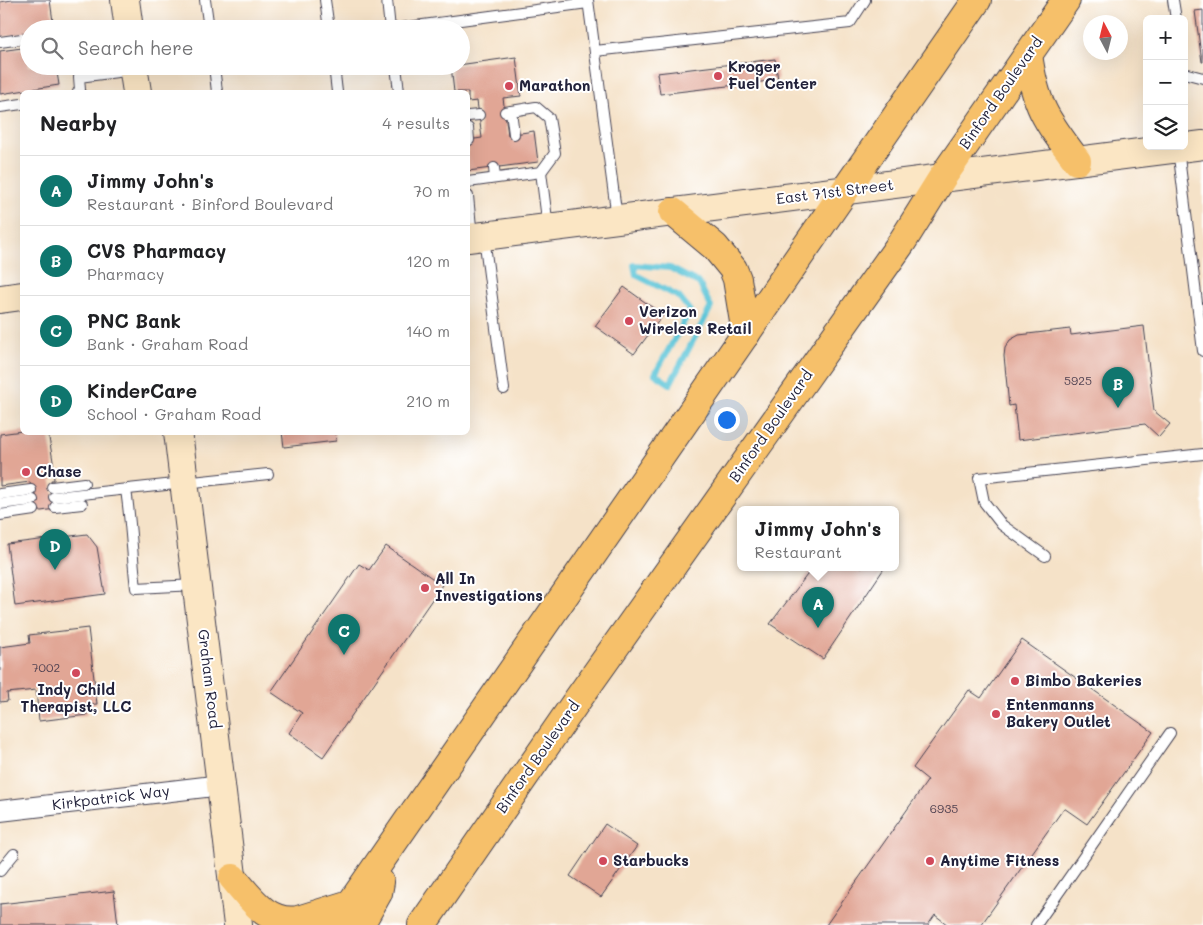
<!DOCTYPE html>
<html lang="en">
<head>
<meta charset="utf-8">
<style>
  :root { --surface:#fff; --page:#f6f6f6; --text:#202124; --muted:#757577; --line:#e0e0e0; --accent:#0f766e }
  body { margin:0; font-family:Mali,sans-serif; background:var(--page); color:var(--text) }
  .controls { position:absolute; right:15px; top:15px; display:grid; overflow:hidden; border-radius:8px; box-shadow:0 5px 20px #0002 }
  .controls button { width:45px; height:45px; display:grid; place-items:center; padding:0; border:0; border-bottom:1px solid var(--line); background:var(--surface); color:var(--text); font:25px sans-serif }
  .compass { position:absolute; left:1083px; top:15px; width:45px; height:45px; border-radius:50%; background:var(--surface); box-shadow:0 5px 20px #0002; rotate:353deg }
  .you { position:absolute; left:726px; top:419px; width:18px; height:18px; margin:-12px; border:4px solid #fff; border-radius:50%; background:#1a73e8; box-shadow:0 0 0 8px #1a73e833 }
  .badge { display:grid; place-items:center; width:32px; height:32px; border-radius:50%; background:var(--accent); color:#fff; font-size:16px; font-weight:700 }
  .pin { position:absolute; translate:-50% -41px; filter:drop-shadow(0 1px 2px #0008) }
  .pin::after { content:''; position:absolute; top:26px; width:18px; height:15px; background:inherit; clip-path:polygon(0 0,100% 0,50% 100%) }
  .popup { position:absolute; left:737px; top:506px; width:162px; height:65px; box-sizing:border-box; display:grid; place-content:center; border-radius:8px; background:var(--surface); filter:drop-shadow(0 1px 4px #0005); font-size:16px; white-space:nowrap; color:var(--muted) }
  .popup b { font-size:19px; color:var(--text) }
  .popup::after { content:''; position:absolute; left:50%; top:100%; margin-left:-10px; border:10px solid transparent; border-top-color:var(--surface) }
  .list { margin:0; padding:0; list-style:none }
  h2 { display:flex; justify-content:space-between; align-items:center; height:65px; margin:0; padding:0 20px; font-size:21px }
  h2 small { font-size:16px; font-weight:400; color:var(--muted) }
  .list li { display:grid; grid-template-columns:32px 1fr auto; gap:15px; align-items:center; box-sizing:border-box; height:70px; padding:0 20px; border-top:1px solid var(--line) }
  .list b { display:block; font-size:19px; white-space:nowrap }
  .list p { margin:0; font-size:16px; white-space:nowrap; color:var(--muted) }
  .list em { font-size:16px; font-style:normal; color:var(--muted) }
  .icon { flex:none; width:28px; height:28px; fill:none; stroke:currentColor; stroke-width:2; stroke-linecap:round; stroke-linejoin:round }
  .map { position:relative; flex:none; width:1203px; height:925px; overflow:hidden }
  .search { position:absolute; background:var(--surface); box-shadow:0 5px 20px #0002; left:20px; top:20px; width:450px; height:55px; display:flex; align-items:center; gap:12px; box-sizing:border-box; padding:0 18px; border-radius:28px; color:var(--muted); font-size:19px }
  .panel { position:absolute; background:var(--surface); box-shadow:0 5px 20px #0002; left:20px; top:90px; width:450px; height:345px; border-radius:8px }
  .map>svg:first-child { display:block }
</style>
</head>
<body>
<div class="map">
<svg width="1203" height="925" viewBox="0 0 1203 925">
  <rect width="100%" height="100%" fill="#fff"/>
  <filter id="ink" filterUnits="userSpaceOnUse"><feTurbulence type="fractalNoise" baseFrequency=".02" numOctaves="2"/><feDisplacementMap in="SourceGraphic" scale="10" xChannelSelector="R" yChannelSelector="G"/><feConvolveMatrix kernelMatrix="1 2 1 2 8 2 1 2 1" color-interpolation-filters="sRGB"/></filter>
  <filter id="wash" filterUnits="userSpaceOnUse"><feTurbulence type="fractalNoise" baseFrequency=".0096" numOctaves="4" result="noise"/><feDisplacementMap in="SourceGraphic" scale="20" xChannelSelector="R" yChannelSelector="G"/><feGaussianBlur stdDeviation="1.12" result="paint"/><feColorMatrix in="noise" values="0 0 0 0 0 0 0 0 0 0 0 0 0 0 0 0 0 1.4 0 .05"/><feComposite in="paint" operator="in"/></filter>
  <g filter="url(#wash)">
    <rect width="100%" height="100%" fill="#f5e2c8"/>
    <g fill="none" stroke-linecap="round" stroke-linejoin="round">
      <path stroke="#5cc5d8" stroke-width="6" d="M634,265L670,268L699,283L711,307L670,384L655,374L690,311L679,297L636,275Z"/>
    </g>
    <g id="blocks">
      <g fill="#e1a695">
        <path d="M12,0H50L54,29H29V33L0,37V2Z"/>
        <path d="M1203,10V62H1202L1195,11Z"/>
        <path d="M29,47V66H56L59,85L0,94V51Z"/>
        <path d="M516,57L521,96L503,98L508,135L534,131L538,162L468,171V140L482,138L477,101L468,102V92H454L451,66Z"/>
        <path d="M775,59L778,80L660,94L657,73Z"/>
        <path d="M624,287L663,315L634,354L595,326Z"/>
        <path d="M1144,326L1154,411L1170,424L1159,437L1145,424L1018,440L1014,405L1009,406L1004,356L1005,348L1010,340L1019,335L1070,329L1071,335Z"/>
        <path d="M22,431L48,432L53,461L54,480H51L55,509L34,512L30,482L0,486V434Z"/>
        <path d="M282,432H335L336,441L284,447Z"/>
        <path d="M87,534L97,547L105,594L15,606L7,544Z"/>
        <path d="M386,546L442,585L323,757L289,733L302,713L271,692L359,564L369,570Z"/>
        <path d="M813,567H885L823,659L770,624Z"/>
        <path d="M88,628L97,704L85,705L87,715L39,721L36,690L7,693L8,701L0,702V647L30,643L29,635Z"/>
        <path d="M1022,640L1153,732L1087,824L1064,808L981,925H948L935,915L928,925H826L928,780L913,768L969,690L981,698Z"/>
        <path d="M605,824L637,846L601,897L570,876Z"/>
        <path d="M114,891L118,925H0V904Z"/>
      </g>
    </g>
  </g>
  <g filter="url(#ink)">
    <use href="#blocks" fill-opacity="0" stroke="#423f50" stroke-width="1"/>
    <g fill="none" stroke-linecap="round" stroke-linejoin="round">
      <defs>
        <g id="lane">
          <path d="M205,0L209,29"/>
          <path d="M325,0L329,29"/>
          <path d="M387,0L390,29"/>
          <path d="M588,0L617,218"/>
          <path d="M1173,0L1176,19"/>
          <path d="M110,29L129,27"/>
          <path d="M393,29L588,3"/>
          <path d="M0,42L29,38"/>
          <path d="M595,51L850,23L865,0"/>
          <path d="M214,66L217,92"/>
          <path d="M334,66L337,92"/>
          <path d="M396,66L399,92"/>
          <path d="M1184,73L1203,78"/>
          <path d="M78,92L80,90L79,77L133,70"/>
          <path d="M0,107L22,104"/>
          <path d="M511,111L514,134"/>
          <path d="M468,116L479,115"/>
          <path d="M468,128L469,140"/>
          <path d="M1178,149L1203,351"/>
          <path d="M494,168L495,178"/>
          <path d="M541,172L548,227"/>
          <path d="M468,182L541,172L555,153L549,118L536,107L505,112"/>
          <path d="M468,196L472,237"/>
          <path d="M484,237L504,389"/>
          <path d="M52,487L84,483"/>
          <path d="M126,490C131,523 132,555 136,588L196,585"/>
          <path d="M0,494L31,490"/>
          <path d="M54,497L268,474"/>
          <path d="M0,504L33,500"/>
          <path d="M55,507L82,504"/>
          <path d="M0,515L34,510"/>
          <path d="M1045,556L1002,525L984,502L979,478L1203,454"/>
          <path d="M0,871L14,854"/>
          <path d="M1036,925L1170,733"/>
        </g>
        <path id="street" d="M0,811L222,785"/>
        <g id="secondary">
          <path d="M125,0L129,29"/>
          <path d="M133,66L137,92"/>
          <path d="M468,238L1203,145"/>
          <path d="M0,299L22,296"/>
          <path d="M178,432L238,925"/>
        </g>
        <g id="primary">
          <path d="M1028,54C1035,106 1046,120 1077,161"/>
          <path d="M673,212L715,247L733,269L737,279L746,334"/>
          <path d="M233,878C251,899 268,925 298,920L350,904"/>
          <path d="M336,925L977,0"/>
          <path d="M360,925L378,893L380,882"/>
          <path d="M422,925L578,699L902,242L942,178L1066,0"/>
        </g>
      </defs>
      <use href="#lane" stroke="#423f50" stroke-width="12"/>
      <use href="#street" stroke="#423f50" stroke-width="22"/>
      <use href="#secondary" stroke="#423f50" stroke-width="30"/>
      <use href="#primary" stroke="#423f50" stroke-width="30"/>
      <use href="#lane" stroke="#fff" stroke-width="10"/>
      <use href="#street" stroke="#fff" stroke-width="20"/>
      <use href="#secondary" stroke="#fbe6c4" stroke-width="28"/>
      <use href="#primary" stroke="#f6c06b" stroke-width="28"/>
    </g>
  </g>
  <g fill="#d1495b" stroke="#fff" stroke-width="2">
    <circle cx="718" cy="76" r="5"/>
    <circle cx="509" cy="86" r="5"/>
    <circle cx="629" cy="321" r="5"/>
    <circle cx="26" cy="472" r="5"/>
    <circle cx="425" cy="588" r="5"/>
    <circle cx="76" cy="673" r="5"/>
    <circle cx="1015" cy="681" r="5"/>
    <circle cx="996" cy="714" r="5"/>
    <circle cx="603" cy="861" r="5"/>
    <circle cx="930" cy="861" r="5"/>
  </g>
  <g text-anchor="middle" stroke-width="4" stroke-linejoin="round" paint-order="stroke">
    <g font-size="12" fill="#524352">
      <text x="1078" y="385">5925</text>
      <text x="46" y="672">7002</text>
      <text x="944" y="813">6935</text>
    </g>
    <g font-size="15" font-weight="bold" fill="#22223b" stroke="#fff" text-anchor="start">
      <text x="728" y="72">Kroger<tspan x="728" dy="17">Fuel Center</tspan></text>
      <text x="519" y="91">Marathon</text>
      <text x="639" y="317">Verizon<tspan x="639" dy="17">Wireless Retail</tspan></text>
      <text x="36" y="477">Chase</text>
      <text x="435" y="584">All In<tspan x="435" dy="17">Investigations</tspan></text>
      <text x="1025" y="686">Bimbo Bakeries</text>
      <text x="76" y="695" text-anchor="middle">Indy Child<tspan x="76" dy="17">Therapist, LLC</tspan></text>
      <text x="1006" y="710">Entenmanns<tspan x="1006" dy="17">Bakery Outlet</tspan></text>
      <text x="613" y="866">Starbucks</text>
      <text x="940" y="866">Anytime Fitness</text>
    </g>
    <g font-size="15" fill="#22223b" stroke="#fff">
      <text transform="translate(1001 93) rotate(-55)" y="5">Binford Boulevard</text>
      <text transform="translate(835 192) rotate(-7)" y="5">East 71st Street</text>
      <text transform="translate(771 426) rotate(-55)" y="5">Binford Boulevard</text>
      <text transform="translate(209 679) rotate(83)" y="5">Graham Road</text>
      <text transform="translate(538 757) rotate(-55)" y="5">Binford Boulevard</text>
      <text transform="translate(111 798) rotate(-7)" y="5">Kirkpatrick Way</text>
    </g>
  </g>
</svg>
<div class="controls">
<button>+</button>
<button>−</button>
<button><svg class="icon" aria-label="layers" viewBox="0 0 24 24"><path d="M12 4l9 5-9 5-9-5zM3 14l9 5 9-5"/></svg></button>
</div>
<svg class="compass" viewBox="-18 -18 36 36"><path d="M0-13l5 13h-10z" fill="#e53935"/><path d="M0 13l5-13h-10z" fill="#757577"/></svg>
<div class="you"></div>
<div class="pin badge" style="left:818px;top:628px">A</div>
<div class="popup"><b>Jimmy John's</b>Restaurant</div>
<div class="pin badge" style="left:1118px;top:408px">B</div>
<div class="pin badge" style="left:344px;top:655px">C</div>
<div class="pin badge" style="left:55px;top:570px">D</div>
<div class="search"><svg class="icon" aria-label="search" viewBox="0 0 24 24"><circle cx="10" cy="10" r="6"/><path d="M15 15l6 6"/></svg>Search here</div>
<section class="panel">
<h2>Nearby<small>4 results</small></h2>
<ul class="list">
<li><span class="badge">A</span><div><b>Jimmy John's</b><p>Restaurant · Binford Boulevard</p></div><em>70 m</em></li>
<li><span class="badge">B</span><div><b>CVS Pharmacy</b><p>Pharmacy</p></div><em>120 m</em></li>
<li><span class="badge">C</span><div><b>PNC Bank</b><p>Bank · Graham Road</p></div><em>140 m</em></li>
<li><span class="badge">D</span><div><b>KinderCare</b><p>School · Graham Road</p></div><em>210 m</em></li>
</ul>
</section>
</div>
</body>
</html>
